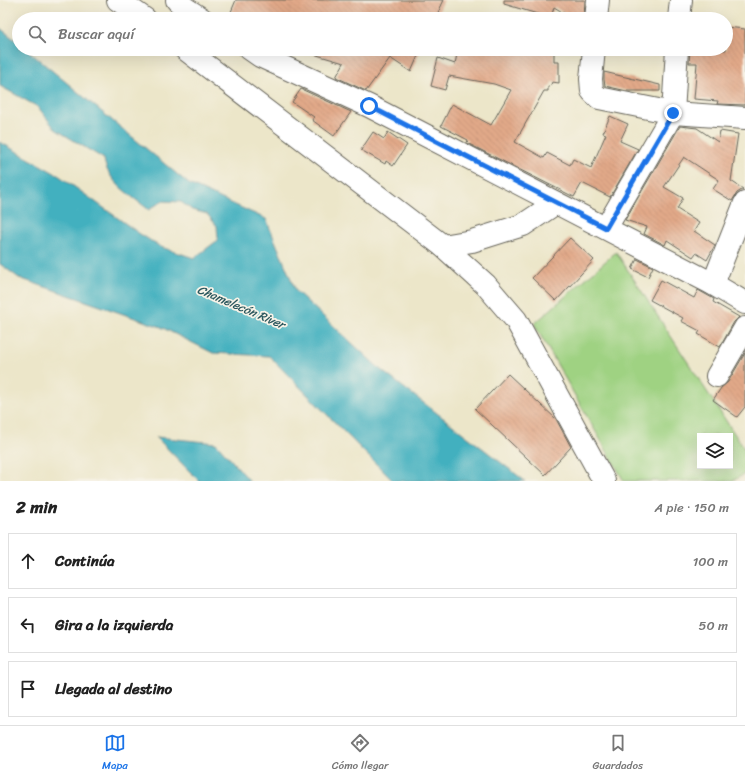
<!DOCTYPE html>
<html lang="es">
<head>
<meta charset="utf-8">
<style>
  :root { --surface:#fff; --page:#f6f6f6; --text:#222; --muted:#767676; --line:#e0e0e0; --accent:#1a73e8 }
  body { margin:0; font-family:Sriracha,sans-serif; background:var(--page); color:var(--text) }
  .controls { position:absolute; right:12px; bottom:12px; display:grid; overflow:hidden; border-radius:0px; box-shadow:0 4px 16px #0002 }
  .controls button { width:36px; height:36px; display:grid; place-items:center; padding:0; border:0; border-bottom:1px solid var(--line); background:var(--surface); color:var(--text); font:20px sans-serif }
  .stop { position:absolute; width:12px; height:12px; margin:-9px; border:3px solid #1a73e8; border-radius:50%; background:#fff }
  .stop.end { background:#1a73e8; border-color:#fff; box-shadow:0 1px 4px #0008 }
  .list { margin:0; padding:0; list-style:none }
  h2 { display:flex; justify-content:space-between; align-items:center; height:52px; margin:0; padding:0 16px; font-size:17px }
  h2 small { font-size:13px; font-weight:400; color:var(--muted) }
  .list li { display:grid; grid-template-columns:26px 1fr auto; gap:12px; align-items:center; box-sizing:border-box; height:56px; margin:0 8px 8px; padding:0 8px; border:1px solid var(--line); border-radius:0px }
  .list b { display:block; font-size:15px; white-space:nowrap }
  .list em { font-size:13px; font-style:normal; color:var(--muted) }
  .icon { flex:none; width:22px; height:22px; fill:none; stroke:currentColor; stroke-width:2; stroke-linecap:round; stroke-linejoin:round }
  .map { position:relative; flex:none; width:745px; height:481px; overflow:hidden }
  .search { position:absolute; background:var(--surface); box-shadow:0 4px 16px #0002; left:12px; right:12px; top:12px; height:44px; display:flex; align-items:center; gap:10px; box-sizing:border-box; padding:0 14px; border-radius:22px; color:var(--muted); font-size:15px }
  .sheet { height:244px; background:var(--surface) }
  nav { display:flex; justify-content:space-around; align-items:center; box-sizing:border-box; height:56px; border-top:1px solid var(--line); background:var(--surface); font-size:11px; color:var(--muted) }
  nav a { display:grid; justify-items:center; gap:2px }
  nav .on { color:var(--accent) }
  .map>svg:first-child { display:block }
</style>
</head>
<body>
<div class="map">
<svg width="745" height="481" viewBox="0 0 745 481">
  <defs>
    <pattern id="building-back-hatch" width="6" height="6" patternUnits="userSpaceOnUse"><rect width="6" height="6" fill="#e2a989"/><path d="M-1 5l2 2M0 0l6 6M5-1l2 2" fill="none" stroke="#c19176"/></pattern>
  </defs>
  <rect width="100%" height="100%" fill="#f7f3e8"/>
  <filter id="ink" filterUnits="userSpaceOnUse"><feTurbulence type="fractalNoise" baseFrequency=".025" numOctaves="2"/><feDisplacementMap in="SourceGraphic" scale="8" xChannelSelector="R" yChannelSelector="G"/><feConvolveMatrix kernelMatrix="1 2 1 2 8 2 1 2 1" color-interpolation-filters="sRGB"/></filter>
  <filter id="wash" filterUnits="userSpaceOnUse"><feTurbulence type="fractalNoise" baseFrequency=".012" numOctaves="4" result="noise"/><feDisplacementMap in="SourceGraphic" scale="16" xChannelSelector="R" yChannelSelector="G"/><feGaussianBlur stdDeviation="0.9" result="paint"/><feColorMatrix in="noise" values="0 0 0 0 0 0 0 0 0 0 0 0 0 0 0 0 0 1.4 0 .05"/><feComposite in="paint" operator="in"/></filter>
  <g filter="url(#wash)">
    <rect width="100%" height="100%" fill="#ece6c9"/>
    <path fill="#9fd282" stroke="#5e774f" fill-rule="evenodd" d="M616,252L745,450V474L732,481H624L534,324ZM700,436H730V466H700Z"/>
    <g fill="#42b0bf" stroke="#2f666e">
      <path d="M0,28L19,43V49H26L189,184L266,219L296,291L381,370L525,481H393L269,356L213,353L161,327L19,278L0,264V142L58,175L140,234L161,247L194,258L218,240L217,226L207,214L192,210L181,202L162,201L149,210C132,196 107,182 104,159L55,129L38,107L0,86Z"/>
      <path d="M156,437L216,443L250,481H199Z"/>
    </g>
    <g id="blocks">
      <g fill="url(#building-back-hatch)">
        <path d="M236,0H444L435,19H228Z"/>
        <path d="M504,0H585L584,19H574L554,7L551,18L504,4Z"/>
        <path d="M726,27L745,29V105L717,104L718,101L694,99L697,63H689L690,49L726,50Z"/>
        <path d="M311,49H421L411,72L390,58L366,91L336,77L344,63L310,53Z"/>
        <path d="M458,49H554V62H559V83L552,82L550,87H548V91H544L515,142L544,158L547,153L570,165L573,159L591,168L606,134L603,133L610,116L628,124L620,141L638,149L610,197L582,183L574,197L467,143L468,140L441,126L452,104L491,125L511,90L494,84L449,76L445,90L431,86L438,58L455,64Z"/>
        <path d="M604,72L660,85V91H627L605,86L604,79Z"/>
        <path d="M301,89L351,112L334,136L312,120L314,117L292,102Z"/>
        <path d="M680,126L697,128L718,142L720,131L738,134L731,181L743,189L737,193L732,201L713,189L719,180L684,157L664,187L683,198L677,209L699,223L694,231L715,245L707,260L696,253L693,257L667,240L665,245L644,234L647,227L625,220Z"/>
        <path d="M373,132L384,139L388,132L407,145L393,166L386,161L385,164L361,150Z"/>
        <path d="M570,238L594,260L556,301L532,278Z"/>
        <path d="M637,259L653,267L648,277L632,269Z"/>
        <path d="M661,280L694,298L698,290L714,299L713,302L739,317L734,322L720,347L698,334L700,331L681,321L683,318L650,300Z"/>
        <path d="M745,353V407L737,417L713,400L721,388L728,382Z"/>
        <path d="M508,374L556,419L571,447L545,475L475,409Z"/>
      </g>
    </g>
  </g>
  <g filter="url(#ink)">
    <use href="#blocks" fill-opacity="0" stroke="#656359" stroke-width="1"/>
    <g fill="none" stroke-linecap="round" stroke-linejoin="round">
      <defs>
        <g id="minor">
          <path d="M118,0L145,19"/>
          <path d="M177,0L185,8L202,19"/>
          <path d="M596,19L598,0"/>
          <path d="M679,19L681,0"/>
          <path d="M185,49L443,246L486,285L516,320L604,481"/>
          <path d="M250,49L260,56L369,106L713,284L745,303"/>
          <path d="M594,49L591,79L592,91L599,98L673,113L745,118"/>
          <path d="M606,228L673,113L677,49"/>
          <path d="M443,246L472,241L523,225L556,203"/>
          <path d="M713,284L745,203"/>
          <path d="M717,376L745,328"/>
        </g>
      </defs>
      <use href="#minor" stroke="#656359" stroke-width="24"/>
      <use href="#minor" stroke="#fff" stroke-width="22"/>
    </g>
  </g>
  <g fill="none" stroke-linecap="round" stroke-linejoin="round" filter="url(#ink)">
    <path stroke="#1a73e8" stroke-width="5" d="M369,106L606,228L673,113"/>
  </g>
  <g text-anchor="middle" stroke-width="3.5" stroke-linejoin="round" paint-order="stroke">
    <g font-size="12" font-style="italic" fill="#2b575d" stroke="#f7f3e8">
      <text transform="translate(241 307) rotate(23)" y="4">Chamelecón River</text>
    </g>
  </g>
</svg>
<div class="controls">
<button><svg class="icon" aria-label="layers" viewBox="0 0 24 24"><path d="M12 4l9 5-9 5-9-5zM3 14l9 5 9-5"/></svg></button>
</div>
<div class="stop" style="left:369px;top:106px"></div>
<div class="stop end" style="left:673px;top:113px"></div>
<div class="search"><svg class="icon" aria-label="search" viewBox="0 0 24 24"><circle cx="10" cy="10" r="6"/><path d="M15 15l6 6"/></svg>Buscar aquí</div>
</div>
<section class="sheet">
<h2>2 min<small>A pie · 150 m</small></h2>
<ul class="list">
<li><svg class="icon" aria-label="ahead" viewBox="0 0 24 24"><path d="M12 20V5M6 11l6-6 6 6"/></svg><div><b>Continúa</b></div><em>100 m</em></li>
<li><svg class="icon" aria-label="left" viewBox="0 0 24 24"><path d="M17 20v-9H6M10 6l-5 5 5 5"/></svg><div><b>Gira a la izquierda</b></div><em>50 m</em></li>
<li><svg class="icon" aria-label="arrive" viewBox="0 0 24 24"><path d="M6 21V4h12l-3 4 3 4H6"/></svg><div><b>Llegada al destino</b></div></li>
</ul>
</section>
<nav>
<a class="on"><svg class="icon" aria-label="map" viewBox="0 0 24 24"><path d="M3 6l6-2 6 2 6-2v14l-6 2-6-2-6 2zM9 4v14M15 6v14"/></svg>Mapa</a>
<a><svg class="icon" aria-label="directions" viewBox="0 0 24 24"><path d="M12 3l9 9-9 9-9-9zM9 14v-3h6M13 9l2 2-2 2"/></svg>Cómo llegar</a>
<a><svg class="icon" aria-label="saved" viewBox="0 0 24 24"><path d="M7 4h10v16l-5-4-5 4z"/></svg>Guardados</a>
</nav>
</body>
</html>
